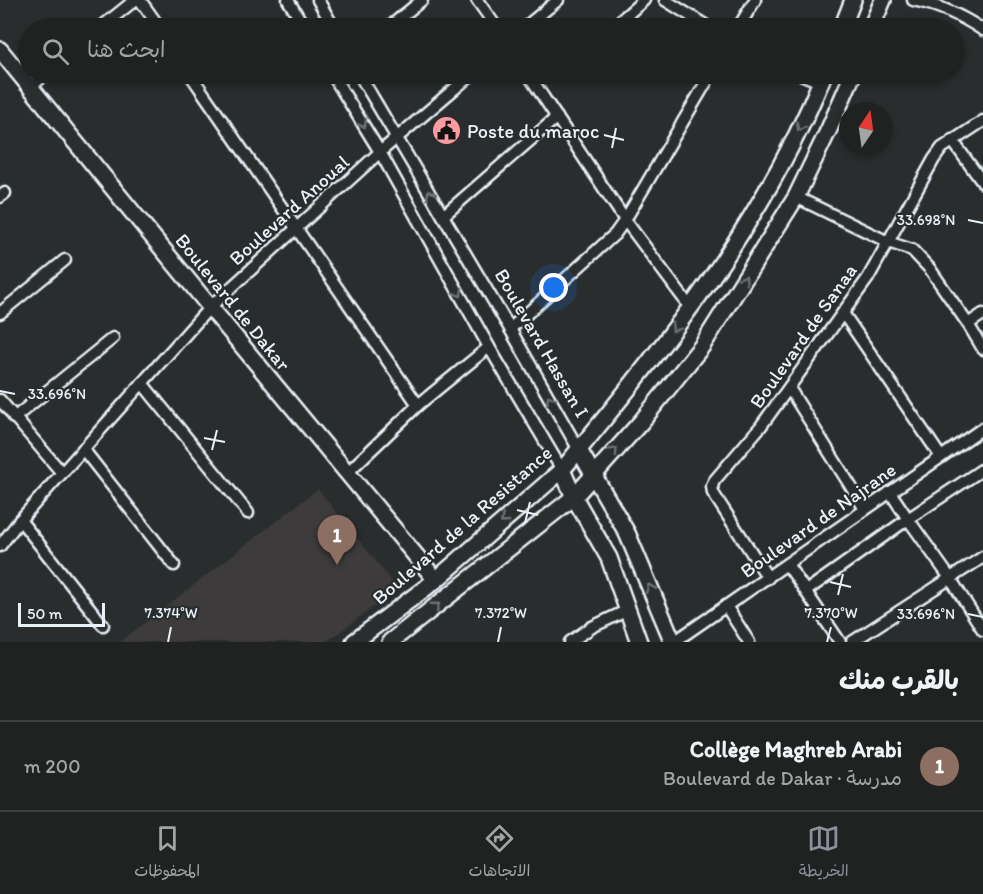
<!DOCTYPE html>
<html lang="ar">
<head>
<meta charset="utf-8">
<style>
  :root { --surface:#202222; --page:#2d2f2f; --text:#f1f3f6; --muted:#a2a4a5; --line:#3d3f40; --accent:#8c9099 }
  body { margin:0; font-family:Itim,"Playpen Sans Arabic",sans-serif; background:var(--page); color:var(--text); direction:rtl }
  .compass { position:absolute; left:839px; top:102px; width:54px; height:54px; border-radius:50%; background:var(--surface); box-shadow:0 3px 9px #0003; rotate:13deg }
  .scale { position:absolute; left:18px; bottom:15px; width:87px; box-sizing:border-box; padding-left:6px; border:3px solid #e8f1f8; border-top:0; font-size:16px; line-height:21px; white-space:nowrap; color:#e8f1f8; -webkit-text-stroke:4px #2a2d2e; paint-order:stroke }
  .you { position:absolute; left:554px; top:288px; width:21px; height:21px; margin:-15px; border:4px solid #fff; border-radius:50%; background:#1a73e8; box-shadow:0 0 0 9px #1a73e833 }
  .badge { display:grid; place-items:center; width:39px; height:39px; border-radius:50%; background:var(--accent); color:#fff; font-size:20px; font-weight:700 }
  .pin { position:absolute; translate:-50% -50px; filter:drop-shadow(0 2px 3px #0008) }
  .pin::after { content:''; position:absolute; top:32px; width:21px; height:18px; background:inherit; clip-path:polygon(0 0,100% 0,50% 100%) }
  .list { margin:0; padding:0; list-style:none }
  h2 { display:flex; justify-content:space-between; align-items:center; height:78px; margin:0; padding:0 24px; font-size:26px }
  h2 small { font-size:20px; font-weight:400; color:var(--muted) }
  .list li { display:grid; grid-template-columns:39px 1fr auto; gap:18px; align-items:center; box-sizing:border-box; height:90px; padding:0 24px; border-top:2px solid var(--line) }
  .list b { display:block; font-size:22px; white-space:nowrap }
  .list p { margin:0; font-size:20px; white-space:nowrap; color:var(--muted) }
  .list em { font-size:20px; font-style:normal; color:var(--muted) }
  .icon { flex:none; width:33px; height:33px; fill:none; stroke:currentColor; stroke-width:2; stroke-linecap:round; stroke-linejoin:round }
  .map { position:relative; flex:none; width:983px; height:642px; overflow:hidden; direction:ltr }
  .search { position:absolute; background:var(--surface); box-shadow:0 3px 9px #0003; left:18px; right:18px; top:18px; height:66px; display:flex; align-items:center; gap:15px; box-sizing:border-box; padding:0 21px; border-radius:33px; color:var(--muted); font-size:22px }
  .sheet { height:168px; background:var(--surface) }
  nav { display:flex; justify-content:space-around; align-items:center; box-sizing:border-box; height:84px; border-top:2px solid var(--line); background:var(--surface); font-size:16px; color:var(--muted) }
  nav a { display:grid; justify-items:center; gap:3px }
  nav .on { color:var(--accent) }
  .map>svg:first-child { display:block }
</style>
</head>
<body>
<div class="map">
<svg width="983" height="642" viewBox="0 0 983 642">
  <rect width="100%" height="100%" fill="#2a2d2e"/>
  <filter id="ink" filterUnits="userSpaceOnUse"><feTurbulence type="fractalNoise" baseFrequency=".0167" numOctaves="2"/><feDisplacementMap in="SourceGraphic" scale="12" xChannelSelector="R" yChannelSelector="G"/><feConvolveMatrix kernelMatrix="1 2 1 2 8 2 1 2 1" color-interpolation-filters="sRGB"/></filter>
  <g filter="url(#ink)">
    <path fill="#3e3b3a" d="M318,489L398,589L326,642H120Z"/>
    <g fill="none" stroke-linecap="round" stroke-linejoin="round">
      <defs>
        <g id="street">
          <path d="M140,0L160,28"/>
          <path d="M288,0L305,28"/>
          <path d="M318,0L334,28"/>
          <path d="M477,0L497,28"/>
          <path d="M665,0L710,28"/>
          <path d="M913,0C938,5 962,16 983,30"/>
          <path d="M100,28L135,0"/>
          <path d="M388,28L422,0"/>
          <path d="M524,28L558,0"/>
          <path d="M612,28L644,0"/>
          <path d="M738,28L755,0"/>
          <path d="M190,74L418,405"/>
          <path d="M332,74L380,152L489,347L562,470"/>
          <path d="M359,74L510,329L579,450"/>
          <path d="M528,74L625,220L690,307"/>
          <path d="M801,74L820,82"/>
          <path d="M30,87L46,74"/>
          <path d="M952,140L983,183"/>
          <path d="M0,197L5,193"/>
          <path d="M796,197L888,242L912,250L930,269L968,324L983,349"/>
          <path d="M443,216L557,117"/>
          <path d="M0,313L65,260"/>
          <path d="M843,313L941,457"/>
          <path d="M968,324L983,314"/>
          <path d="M510,329L615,234L625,220L711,74"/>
          <path d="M142,383L248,513"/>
          <path d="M789,388L865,509"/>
          <path d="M0,400L62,473"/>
          <path d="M14,418L113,338"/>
          <path d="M83,449L174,565"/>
          <path d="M347,473L418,405L489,347"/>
          <path d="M890,492L908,519L950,578L983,630"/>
          <path d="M20,520L103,625"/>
          <path d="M0,546L20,520L210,307L380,152L472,74"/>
          <path d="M787,564L840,642"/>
          <path d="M768,578L713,493L712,486L714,481L761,426L868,278L934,159L942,148L983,121"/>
          <path d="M806,591L908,519L983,469"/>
          <path d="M726,606L749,642"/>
          <path d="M570,642L592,627L628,610"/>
          <path d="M674,642L983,428"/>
          <path d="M852,642L983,557"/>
        </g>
        <g id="secondary">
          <path d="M842,28L853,0"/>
          <path d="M871,28L883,0"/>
          <path d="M0,50L210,307L436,580"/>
          <path d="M579,450L627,533L673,642"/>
          <path d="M562,470L574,497L609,558L639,642"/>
          <path d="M354,642L436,580L562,470C663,349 765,221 824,74"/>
          <path d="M390,642L574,497L641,422L702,346L796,197L829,129L853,74"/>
        </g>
      </defs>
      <use href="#street" stroke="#e8f1f8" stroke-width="15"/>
      <use href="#secondary" stroke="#e8f1f8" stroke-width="20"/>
      <use href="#street" stroke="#2a2d2e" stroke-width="10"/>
      <use href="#secondary" stroke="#2a2d2e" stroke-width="15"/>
    </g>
    <defs><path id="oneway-chevron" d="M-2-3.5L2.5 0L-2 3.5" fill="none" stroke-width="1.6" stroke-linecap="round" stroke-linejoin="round" transform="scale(1.5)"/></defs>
    <g stroke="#6c7275">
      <use href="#oneway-chevron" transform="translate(363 124) rotate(59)"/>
      <use href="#oneway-chevron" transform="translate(800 127) rotate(118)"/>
      <use href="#oneway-chevron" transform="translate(430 194) rotate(-121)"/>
      <use href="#oneway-chevron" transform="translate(744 279) rotate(-57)"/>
      <use href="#oneway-chevron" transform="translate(459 293) rotate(61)"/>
      <use href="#oneway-chevron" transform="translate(675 328) rotate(125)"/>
      <use href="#oneway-chevron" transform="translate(550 399) rotate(-120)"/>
      <use href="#oneway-chevron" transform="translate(614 451) rotate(-47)"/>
      <use href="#oneway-chevron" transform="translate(504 520) rotate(139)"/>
      <use href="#oneway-chevron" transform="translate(650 588) rotate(-113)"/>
      <use href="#oneway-chevron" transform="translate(436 606) rotate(-38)"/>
    </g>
  </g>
  <path fill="none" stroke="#e8f1f8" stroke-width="2" d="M604,135L624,140M612,148L616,128M968,220L983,223M0,391L15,394M204,438L225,442M212,450L217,430M517,510L538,515M525,523L530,502M830,582L851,587M838,595L843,574M968,614L983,617M168,642L171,627M498,642L501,627M827,642L831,627"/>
  <defs>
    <symbol id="civic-disc" viewBox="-11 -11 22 22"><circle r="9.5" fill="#ff9aa2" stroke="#2a2d2e"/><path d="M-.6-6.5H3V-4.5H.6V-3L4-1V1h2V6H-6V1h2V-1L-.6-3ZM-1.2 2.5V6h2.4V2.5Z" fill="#111"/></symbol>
  </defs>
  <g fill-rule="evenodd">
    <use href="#civic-disc" x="430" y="114" width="33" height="33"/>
  </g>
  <g text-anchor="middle" stroke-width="4.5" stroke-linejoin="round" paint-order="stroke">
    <g font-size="20" fill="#e8f1f8" stroke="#2a2d2e" text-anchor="start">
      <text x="467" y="138">Poste du maroc</text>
    </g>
    <g font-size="20" fill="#e8f1f8" stroke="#2a2d2e">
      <text transform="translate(289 210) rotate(-42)" y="7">Boulevard Anoual</text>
      <text transform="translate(233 302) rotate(51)" y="7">Boulevard de Dakar</text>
      <text transform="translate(803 336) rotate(-55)" y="7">Boulevard de Sanaa</text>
      <text transform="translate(542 343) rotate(60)" y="7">Boulevard Hassan I</text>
      <text transform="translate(818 520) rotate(-35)" y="7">Boulevard de Najrane</text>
      <text transform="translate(462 525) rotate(-41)" y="7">Boulevard de la Resistance</text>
    </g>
  </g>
  <g font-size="15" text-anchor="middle" fill="#e8f1f8" stroke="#2a2d2e" stroke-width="4.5" stroke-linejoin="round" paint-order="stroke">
    <text x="926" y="225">33.698°N</text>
    <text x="57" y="399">33.696°N</text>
    <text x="171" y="618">7.374°W</text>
    <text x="501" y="618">7.372°W</text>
    <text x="831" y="618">7.370°W</text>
    <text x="926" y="619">33.696°N</text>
  </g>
</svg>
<svg class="compass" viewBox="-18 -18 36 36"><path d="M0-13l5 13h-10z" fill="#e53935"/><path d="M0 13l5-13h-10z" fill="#a2a4a5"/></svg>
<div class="scale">50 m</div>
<div class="you"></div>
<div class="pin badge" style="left:337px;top:565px;background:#8d6e63">1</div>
<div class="search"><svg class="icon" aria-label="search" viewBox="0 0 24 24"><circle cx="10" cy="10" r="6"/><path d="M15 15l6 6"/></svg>ابحث هنا</div>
</div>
<section class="sheet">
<h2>بالقرب منك<small></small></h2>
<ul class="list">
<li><span class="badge" style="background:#8d6e63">1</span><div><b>Collège Maghreb Arabi</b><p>مدرسة · Boulevard de Dakar</p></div><em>200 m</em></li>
</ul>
</section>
<nav>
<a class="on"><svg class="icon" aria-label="map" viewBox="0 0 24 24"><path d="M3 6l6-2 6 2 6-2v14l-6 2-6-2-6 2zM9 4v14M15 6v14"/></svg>الخريطة</a>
<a><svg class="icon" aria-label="directions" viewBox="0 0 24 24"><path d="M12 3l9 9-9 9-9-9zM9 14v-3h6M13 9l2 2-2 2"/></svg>الاتجاهات</a>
<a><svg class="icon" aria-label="saved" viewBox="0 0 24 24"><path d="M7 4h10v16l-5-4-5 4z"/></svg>المحفوظات</a>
</nav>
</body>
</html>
